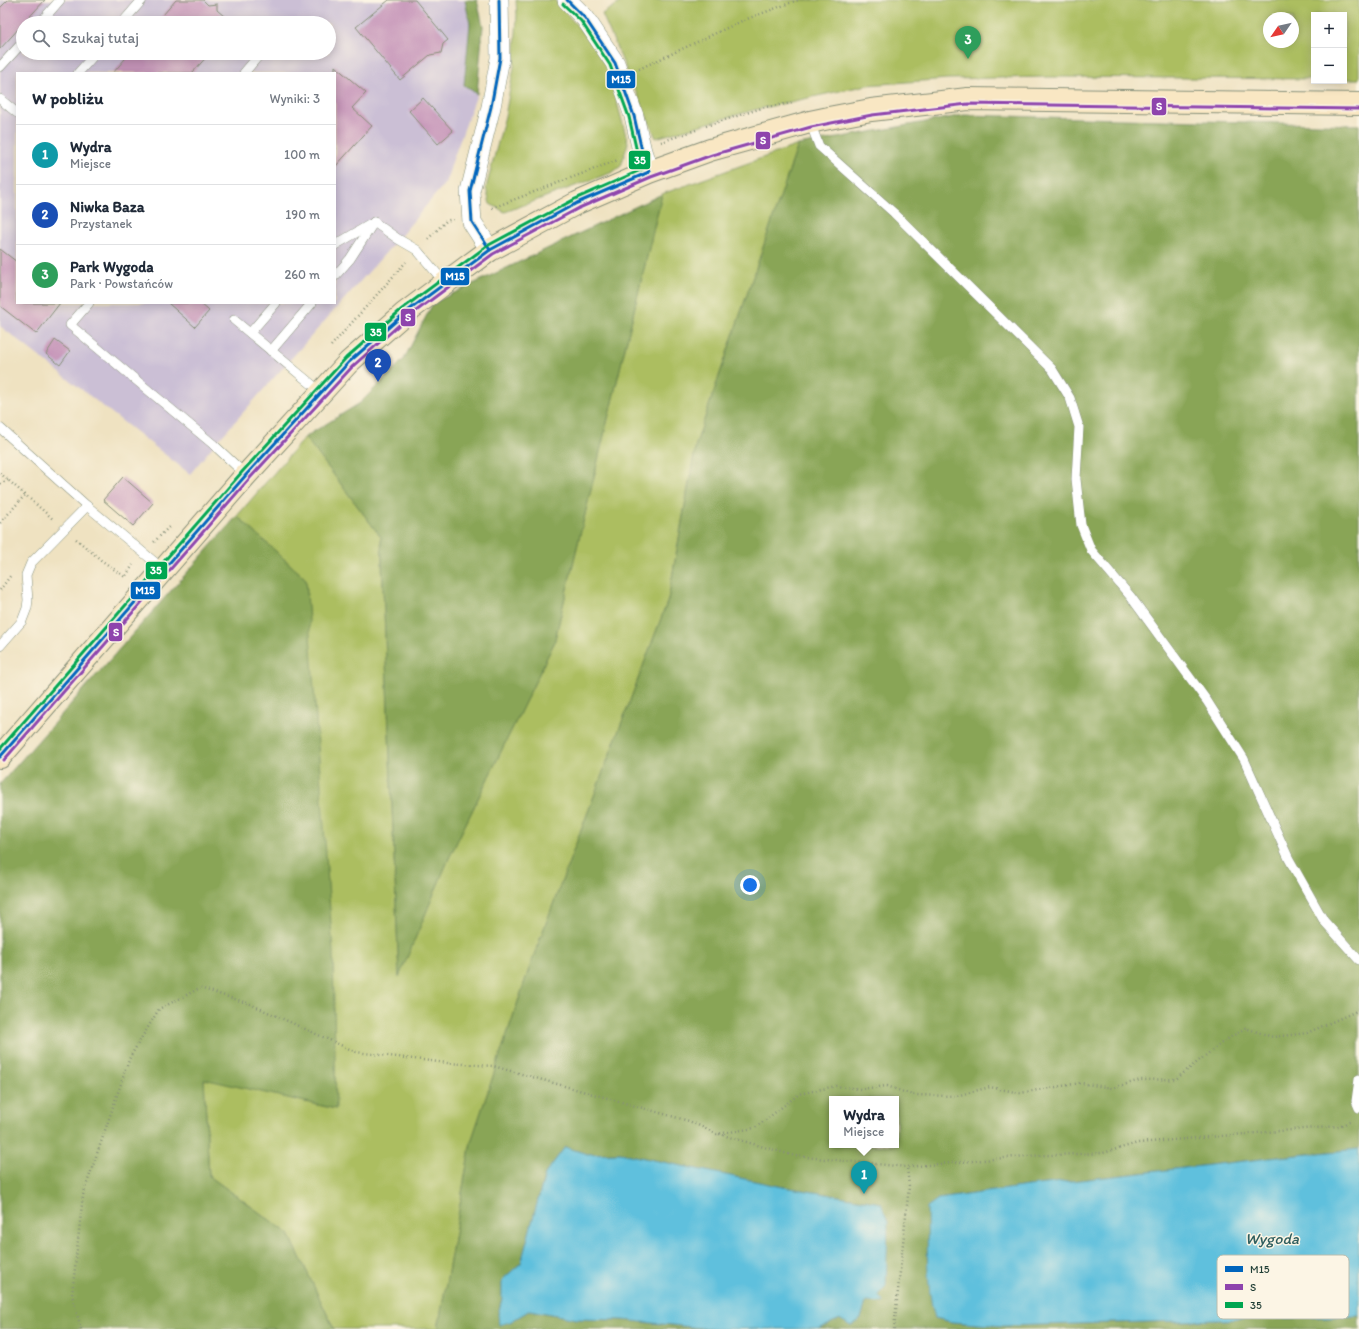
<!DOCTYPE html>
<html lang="pl">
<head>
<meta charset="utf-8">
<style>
  :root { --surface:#fff; --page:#f2f2f3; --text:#1f2937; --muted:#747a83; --line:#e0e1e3; --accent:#ea580c }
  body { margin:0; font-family:Itim,sans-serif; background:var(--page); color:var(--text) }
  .controls { position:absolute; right:12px; top:12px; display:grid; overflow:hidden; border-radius:0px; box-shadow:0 2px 10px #0003 }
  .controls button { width:36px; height:36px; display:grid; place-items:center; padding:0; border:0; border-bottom:1px solid var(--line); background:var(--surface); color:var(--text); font:20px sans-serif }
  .compass { position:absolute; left:1263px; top:12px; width:36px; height:36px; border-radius:50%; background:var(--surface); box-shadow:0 2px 10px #0003; rotate:236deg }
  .you { position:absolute; left:750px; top:885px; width:14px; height:14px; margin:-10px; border:3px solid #fff; border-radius:50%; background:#1a73e8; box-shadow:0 0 0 6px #1a73e833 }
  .badge { display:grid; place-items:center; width:26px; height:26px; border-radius:50%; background:var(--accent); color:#fff; font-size:13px; font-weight:700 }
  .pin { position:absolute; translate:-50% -33px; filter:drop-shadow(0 1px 2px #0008) }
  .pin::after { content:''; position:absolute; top:21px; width:14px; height:12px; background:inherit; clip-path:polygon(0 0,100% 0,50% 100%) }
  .popup { position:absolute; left:829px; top:1096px; width:70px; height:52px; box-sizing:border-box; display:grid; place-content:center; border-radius:0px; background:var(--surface); filter:drop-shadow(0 1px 3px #0005); font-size:13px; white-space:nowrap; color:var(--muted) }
  .popup b { font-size:15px; color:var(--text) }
  .popup::after { content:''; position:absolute; left:50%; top:100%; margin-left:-8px; border:8px solid transparent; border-top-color:var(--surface) }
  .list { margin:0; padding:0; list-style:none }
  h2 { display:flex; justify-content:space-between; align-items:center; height:52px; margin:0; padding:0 16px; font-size:17px }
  h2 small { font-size:13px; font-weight:400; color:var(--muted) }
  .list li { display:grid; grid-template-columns:26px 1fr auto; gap:12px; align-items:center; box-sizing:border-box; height:60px; padding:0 16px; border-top:1px solid var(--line) }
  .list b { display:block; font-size:15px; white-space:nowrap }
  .list p { margin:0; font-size:13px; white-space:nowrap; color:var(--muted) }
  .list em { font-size:13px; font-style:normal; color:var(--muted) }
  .icon { flex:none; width:22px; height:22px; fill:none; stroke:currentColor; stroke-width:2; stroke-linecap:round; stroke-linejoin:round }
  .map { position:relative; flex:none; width:1359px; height:1329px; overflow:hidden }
  .search { position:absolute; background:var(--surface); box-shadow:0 2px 10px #0003; left:16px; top:16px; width:320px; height:44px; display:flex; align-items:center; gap:10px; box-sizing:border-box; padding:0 14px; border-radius:22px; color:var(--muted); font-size:15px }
  .panel { position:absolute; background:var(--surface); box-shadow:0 2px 10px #0003; left:16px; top:72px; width:320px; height:232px; border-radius:0px }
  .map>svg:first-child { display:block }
</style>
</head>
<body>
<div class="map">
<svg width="1359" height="1329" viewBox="0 0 1359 1329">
  <rect width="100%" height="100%" fill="#fcf5e5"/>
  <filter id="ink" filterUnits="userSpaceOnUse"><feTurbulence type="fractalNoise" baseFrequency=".025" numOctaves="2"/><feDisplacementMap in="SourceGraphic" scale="8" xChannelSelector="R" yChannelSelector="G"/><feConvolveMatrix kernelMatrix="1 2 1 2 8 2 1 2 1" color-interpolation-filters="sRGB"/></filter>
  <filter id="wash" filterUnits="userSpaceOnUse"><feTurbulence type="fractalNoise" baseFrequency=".012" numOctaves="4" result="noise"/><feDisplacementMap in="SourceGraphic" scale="16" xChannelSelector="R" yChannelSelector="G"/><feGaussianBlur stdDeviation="0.9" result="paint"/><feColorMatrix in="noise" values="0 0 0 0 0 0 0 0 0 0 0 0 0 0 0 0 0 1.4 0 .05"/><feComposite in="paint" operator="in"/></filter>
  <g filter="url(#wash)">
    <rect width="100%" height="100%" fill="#efe2c1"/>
    <path fill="#cbbfd5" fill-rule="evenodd" d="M0,0H477L483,26L477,94L452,162L446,182L398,239L214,445L190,474L0,326ZM23,23H329V53H23ZM17,73H335V303H17Z"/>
    <g fill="#acbe61" stroke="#667e4a" fill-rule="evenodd">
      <path d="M516,0H555L596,48L608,69L628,143L621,166L613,172L505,212L490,204L486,188L505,116L514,67L517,15Z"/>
      <path d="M624,0H1359V79H1344V15H1314V79L1050,77L948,79L867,85L754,110L656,138L602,14ZM1269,18H1293V42H1269Z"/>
      <path d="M798,145L696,444L668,600L531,963L471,1142L438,1329H334L289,1234L209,1176L204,1078L335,1109L306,579L237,516L305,437L381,537L399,976L449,858L554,643L662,194Z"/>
    </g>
    <g fill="#89a557" stroke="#547146" fill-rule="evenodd">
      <path d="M465,0H477L483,26L477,94L464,85L470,24Z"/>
      <path d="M964,115L1359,125V1149L1279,1157L1028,1186L938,1199L935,1318L952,1322L1003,1326L1359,1316V1329H819L839,1319L861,1318L866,1302L878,1295L881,1203L783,1187L620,1153L587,1154L565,1147L545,1174L521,1263L502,1280V1299L498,1314L510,1322L530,1310L577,1319L623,1320L711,1329H438L471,1142L531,963L668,600L696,444L798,145ZM832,1099H896V1145H832Z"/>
      <path d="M662,194L554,643L449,858L399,977L381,537L305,437L360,403L404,359L433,303Z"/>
      <path d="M237,516L306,579L333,952L336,1109L204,1079L209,1176L289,1234L334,1329H0V784Z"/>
    </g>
    <g fill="#5ec0dd" stroke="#3e7e88">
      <path d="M565,1147L587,1154L620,1153L783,1187L881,1203L888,1222L886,1286L878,1295L884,1303L866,1302L861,1318L852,1326L839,1319L819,1329H711L623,1320L577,1319L530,1310L510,1322L499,1325L498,1314L502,1299V1280L521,1263L545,1174Z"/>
      <path d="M1359,1149V1316L1003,1326L952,1322L935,1318C925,1283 928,1244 927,1207L938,1199L1028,1186L1279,1157Z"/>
    </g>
    <g id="blocks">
      <g fill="#c695b9">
        <path d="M8,0H45L0,49V8Z"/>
        <path d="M176,0H203L208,5L217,4V10L232,23H156Z"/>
        <path d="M389,0H415L448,40L443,44L441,53L430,55L400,80L356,27Z"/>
        <path d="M130,53H210L192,73H113Z"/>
        <path d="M335,66L366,93L352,108L372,126L335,167Z"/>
        <path d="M423,98L453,131L438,144L409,111Z"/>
        <path d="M0,249L17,262V303H60L36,334L0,306Z"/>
        <path d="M168,303H200L209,311L195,327Z"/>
        <path d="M55,340L70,351L60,365L46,354Z"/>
        <path d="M123,477L153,503L133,526L103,500Z"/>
      </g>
    </g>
  </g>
  <g filter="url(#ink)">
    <use href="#blocks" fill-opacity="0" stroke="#87907a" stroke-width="1"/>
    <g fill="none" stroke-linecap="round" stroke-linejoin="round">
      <defs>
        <g id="lane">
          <path d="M40,23L60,0"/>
          <path d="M122,23L142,0"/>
          <path d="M0,67L23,42"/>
          <path d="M78,73L96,53"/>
          <path d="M244,73L260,54"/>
          <path d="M0,99L17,113"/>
          <path d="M810,122L819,146L894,213L1052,369L1070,398L1079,427L1076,479L1081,525L1091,550L1131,597L1207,701L1244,759L1289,859L1324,921L1359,960"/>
          <path d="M374,222L398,239L417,250L445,283"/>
          <path d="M335,245L371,224"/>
          <path d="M335,276L350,259L374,222"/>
          <path d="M89,303L70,325L214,445L246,475"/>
          <path d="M234,320L321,392"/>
          <path d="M250,333L276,303"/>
          <path d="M271,351L312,303"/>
          <path d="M0,428L87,506L163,569"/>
          <path d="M0,646L22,621L27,608L28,600L26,575L31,563L87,506"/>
          <path d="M1359,1079L1356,1101L1359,1108"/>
        </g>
        <g id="street">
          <path d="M567,0L585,18L615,63L634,116L642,151L649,172"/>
          <path d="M490,250L472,222L470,191L491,107L500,58L499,0"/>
        </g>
        <path id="secondary" d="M0,757L246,475L349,362L405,313L445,283L490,250L577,203L649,172L710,150L810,122L829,118L871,110L968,99L1359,104"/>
      </defs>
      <use href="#lane" stroke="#87907a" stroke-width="10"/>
      <use href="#street" stroke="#87907a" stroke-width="20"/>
      <use href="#secondary" stroke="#87907a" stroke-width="24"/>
      <g stroke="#87907a" stroke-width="2.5" stroke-dasharray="1 3" stroke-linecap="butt">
        <path d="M639,69L744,20L798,0"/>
        <path d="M706,126L765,107L792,103"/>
        <path d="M661,142L696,130"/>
        <path d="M492,208L618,160"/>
        <path d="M428,239L446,221L453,219"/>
        <path d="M331,346L406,262"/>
        <path d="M0,473L54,520"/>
        <path d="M0,484L8,480"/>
        <path d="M0,523L25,495"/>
        <path d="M76,539L101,560L125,577L133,565"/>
        <path d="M154,542L169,527"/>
        <path d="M0,590L11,575"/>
        <path d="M719,1134L795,1156L907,1167"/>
        <path d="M81,1329L72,1295L83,1195L130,1057L159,1009L200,988L250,1004L356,1052L447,1063L493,1066L689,1121L717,1134L755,1128L799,1094L836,1086L861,1089L887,1086L912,1095L956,1096L990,1087L1020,1093L1080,1083L1112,1088L1141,1080L1176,1079L1220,1044L1245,1028L1273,1037L1307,1033L1359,1010"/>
        <path d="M894,1329L909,1186L907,1167L1026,1156L1103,1153L1138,1143L1339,1126L1352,1121"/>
      </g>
      <use href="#lane" stroke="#fff" stroke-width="9"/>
      <use href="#street" stroke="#fff" stroke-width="19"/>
      <use href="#secondary" stroke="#f9e7c3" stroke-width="22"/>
      <defs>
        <g id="bus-1">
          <path d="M567,0L585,18L615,63L634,116L642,151L649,172"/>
          <path d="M490,250L472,222L470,191L491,107L500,58L499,0"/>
          <path d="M0,757L246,475L349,362L405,313L490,250L577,203L649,172"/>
        </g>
        <path id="bus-2" d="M4,760L250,478L353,366L408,317L493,254L579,208L651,177L712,155L811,127L872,115L968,104L1359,109"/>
        <path id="bus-3" d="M0,749L242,472L346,358L402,309L487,246L575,199L643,169L637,152L629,117L610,65L581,21L563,4"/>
      </defs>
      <use href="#bus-1" stroke="#fcf5e5" stroke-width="6"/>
      <use href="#bus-2" stroke="#fcf5e5" stroke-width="6"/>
      <use href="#bus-3" stroke="#fcf5e5" stroke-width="6"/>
      <use href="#bus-1" stroke="#0065bd" stroke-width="3"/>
      <use href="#bus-2" stroke="#8e44ad" stroke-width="3"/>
      <use href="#bus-3" stroke="#00a651" stroke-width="3"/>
    </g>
  </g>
  <g text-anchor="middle" stroke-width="3" stroke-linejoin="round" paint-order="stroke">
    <g font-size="16" font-style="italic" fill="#2f5e5e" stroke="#fcf5e5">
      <text x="1272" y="1244">Wygoda</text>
    </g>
  </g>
  <rect x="1217" y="1255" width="132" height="64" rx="6" fill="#fcf5e5" stroke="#babeb0" stroke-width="1"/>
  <rect x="1225" y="1266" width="18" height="6" fill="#0065bd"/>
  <rect x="1225" y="1284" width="18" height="6" fill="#8e44ad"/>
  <rect x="1225" y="1302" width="18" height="6" fill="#00a651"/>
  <g font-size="11" fill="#1f3d34">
    <text x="1250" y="1273">M15</text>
    <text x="1250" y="1291">S</text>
    <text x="1250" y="1309">35</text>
  </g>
  <g stroke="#fcf5e5" stroke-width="1.5">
    <rect x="606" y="70" width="30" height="19" rx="4" fill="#0065bd"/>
    <rect x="1151" y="97" width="16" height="19" rx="4" fill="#8e44ad"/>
    <rect x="755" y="131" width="16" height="19" rx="4" fill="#8e44ad"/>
    <rect x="628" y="150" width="23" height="20" rx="4" fill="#00a651"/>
    <rect x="440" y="267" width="30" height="19" rx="4" fill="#0065bd"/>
    <rect x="400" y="308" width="16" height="19" rx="4" fill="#8e44ad"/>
    <rect x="364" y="322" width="23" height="20" rx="4" fill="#00a651"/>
    <rect x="145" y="561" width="23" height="19" rx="4" fill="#00a651"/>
    <rect x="130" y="581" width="31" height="19" rx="4" fill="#0065bd"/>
    <rect x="108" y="622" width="15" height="20" rx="4" fill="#8e44ad"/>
  </g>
  <g font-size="11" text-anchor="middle" font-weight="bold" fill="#fff">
    <text x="621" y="83">M15</text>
    <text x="1159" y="110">S</text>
    <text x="763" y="144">S</text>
    <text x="640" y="164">35</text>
    <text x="455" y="280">M15</text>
    <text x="408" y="321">S</text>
    <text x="376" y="336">35</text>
    <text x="156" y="574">35</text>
    <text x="145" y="594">M15</text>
    <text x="116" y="636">S</text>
  </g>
</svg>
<div class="controls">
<button>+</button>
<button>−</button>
</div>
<svg class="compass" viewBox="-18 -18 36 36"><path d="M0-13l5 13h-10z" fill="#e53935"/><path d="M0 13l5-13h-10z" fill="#747a83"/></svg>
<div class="you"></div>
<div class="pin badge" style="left:864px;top:1194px;background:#0f9aa8">1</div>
<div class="popup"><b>Wydra</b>Miejsce</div>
<div class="pin badge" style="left:378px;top:382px;background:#1a4fb4">2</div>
<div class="pin badge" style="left:968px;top:59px;background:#2e9e5b">3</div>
<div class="search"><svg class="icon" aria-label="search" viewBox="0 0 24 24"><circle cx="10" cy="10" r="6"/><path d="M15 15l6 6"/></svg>Szukaj tutaj</div>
<section class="panel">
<h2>W pobliżu<small>Wyniki: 3</small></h2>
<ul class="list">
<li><span class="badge" style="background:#0f9aa8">1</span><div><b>Wydra</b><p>Miejsce</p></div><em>100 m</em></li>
<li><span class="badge" style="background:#1a4fb4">2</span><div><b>Niwka Baza</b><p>Przystanek</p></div><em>190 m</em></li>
<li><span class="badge" style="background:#2e9e5b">3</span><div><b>Park Wygoda</b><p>Park · Powstańców</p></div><em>260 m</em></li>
</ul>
</section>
</div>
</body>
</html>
